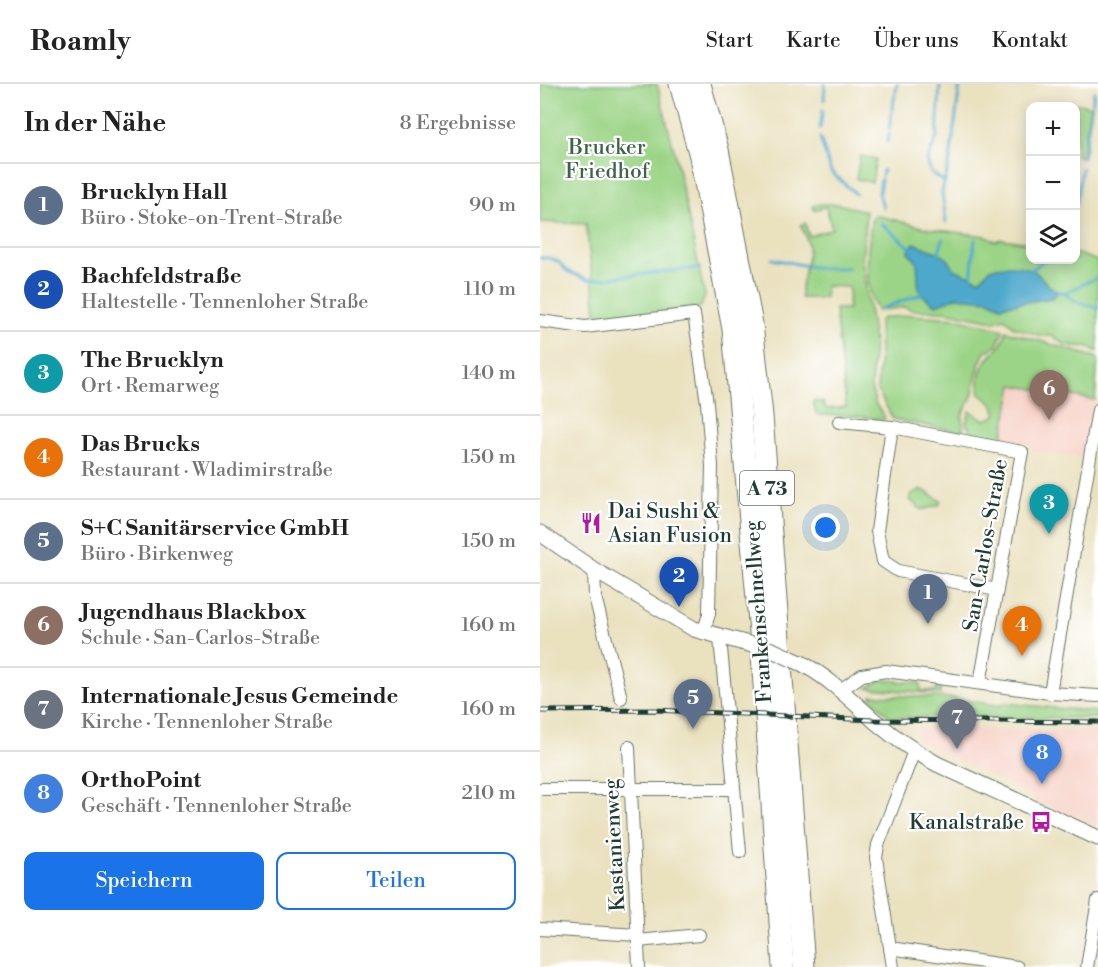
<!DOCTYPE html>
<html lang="de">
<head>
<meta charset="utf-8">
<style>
  :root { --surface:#fff; --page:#f6f6f6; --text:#222; --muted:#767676; --line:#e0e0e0; --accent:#1a73e8 }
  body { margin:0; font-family:"Libre Bodoni",serif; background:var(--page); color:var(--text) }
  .controls { position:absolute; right:18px; top:18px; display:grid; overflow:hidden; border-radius:12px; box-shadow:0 3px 15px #0003 }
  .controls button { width:54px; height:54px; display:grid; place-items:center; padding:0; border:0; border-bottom:2px solid var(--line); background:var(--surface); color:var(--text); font:30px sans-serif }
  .you { position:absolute; left:286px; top:444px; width:21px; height:21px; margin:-15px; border:4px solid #fff; border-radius:50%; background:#1a73e8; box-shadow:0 0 0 9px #1a73e833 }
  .badge { display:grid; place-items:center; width:39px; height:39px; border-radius:50%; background:var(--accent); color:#fff; font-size:20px; font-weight:700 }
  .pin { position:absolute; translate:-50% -50px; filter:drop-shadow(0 2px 3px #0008) }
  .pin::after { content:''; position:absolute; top:32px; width:21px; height:18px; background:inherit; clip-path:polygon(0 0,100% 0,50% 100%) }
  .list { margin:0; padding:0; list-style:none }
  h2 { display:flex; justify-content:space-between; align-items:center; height:78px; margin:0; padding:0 24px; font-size:26px }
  h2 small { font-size:20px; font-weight:400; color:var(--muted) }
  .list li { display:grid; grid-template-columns:39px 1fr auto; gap:18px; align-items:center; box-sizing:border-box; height:84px; padding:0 24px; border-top:2px solid var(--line) }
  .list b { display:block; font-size:22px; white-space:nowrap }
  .list p { margin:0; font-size:20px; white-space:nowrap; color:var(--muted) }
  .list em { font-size:20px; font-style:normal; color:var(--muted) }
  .actions { display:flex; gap:12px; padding:18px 24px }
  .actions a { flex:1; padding:14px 0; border:2px solid var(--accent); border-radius:12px; text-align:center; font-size:21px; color:var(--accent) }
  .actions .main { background:var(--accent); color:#fff }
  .icon { flex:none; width:33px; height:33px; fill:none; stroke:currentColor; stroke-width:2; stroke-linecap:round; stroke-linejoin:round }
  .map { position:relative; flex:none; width:558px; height:883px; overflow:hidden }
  header { display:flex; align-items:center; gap:36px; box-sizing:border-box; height:84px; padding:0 30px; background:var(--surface); border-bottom:2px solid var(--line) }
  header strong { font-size:28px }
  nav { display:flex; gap:33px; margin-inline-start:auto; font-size:21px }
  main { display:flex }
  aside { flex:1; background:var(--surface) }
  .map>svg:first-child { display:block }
</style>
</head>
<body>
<header>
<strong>Roamly</strong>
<nav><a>Start</a><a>Karte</a><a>Über uns</a><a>Kontakt</a></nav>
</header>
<main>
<aside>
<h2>In der Nähe<small>8 Ergebnisse</small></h2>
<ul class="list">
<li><span class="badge" style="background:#5c6f8a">1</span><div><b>Brucklyn Hall</b><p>Büro · Stoke-on-Trent-Straße</p></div><em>90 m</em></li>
<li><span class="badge" style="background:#1a4fb4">2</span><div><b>Bachfeldstraße</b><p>Haltestelle · Tennenloher Straße</p></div><em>110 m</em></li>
<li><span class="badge" style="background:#0f9aa8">3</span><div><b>The Brucklyn</b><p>Ort · Remarweg</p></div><em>140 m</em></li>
<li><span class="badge" style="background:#e8710a">4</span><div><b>Das Brucks</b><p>Restaurant · Wladimirstraße</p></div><em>150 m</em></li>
<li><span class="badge" style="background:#5c6f8a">5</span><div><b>S+C Sanitärservice GmbH</b><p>Büro · Birkenweg</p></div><em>150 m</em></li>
<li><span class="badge" style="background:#8d6e63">6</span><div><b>Jugendhaus Blackbox</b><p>Schule · San-Carlos-Straße</p></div><em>160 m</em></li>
<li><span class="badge" style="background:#6b7280">7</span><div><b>Internationale Jesus Gemeinde</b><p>Kirche · Tennenloher Straße</p></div><em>160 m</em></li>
<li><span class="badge" style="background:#3f7fe0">8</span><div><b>OrthoPoint</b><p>Geschäft · Tennenloher Straße</p></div><em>210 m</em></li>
</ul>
<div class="actions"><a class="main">Speichern</a><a>Teilen</a></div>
</aside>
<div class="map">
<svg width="558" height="883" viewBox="0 0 558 883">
  <rect width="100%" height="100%" fill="#fff"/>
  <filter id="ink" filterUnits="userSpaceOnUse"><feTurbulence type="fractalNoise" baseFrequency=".0167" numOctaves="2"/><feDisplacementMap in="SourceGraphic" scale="12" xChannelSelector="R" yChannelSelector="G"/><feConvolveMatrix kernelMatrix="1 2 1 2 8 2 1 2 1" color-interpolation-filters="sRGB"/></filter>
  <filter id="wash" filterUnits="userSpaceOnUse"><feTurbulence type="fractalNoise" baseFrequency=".008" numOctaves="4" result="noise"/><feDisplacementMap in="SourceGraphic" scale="24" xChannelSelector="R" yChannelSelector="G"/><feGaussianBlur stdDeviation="1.35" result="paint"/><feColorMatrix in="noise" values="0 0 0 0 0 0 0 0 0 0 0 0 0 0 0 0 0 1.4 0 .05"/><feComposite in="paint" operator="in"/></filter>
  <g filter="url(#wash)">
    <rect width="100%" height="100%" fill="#eae1bf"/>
    <g fill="#f7d1c6">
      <path d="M473,301L555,316L548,365L545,371L539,374L492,366V362L462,355Z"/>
      <path d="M377,644L558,647V744L496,717L481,706L376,656Z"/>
    </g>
    <g fill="#9cd487" stroke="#5e885e" stroke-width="1.5">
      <path d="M1,0H117L135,70L165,212L161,223L57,236L46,140L0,138Z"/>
      <path d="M527,18L550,22L542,73L536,72V22H526Z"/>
      <path d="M320,72L336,75L332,98L316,95Z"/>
      <path d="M280,120H298L326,127L322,178L334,257L331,304L336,321L345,334L343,336L318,332L279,331L276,329L273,317L283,318L286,325L306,323L295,225H308L309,203L286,202L285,214H261C259,184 279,172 260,141L265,139L269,152L292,145L286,123L274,126L273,122Z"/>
      <path d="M335,131L390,145L446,152L455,157L462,155L490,159V176H536V169L558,177V268L548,263L526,261L512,252H502L474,243L465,234L454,237L405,227L372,226L365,223L338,227C322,203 328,162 332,134Z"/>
      <path d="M370,231L416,234L463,246L457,261L445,268L440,278L432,312L422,332L423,345L419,348L353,335L337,305L340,270L339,237L343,234Z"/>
      <path d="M466,247L558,274L555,316L473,301L462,355L432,350L426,339L430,327L445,336L457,331L454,321L440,310C433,272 462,273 466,247Z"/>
      <path d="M381,405L401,417L399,421L382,426L370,416V411Z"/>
      <path d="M341,596L380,599L381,607H396L397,600H401L400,610L327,604Z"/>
      <path d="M331,611L413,614L461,622L462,619L558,628V634L350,633L331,614Z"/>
    </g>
    <path fill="#4ea8cc" stroke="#367280" stroke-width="1.5" d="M374,159L399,169L408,175L414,185L440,196C443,193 447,187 450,185C462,180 488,181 497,189C506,197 505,201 518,208L512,214L461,222L449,216L417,213L396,221C372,207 380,203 377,180C377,177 371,171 368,168Z"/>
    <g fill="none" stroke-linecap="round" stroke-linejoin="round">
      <g stroke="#4ea8cc" stroke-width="3">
        <path d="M400,0L397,53L387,77L391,89L405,98"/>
        <path d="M356,7L357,0"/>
        <path d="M284,16L285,0"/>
        <path d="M280,44L283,26"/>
        <path d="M349,45L355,11"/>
        <path d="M280,54L291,88L316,110"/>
        <path d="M347,58L349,50"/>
        <path d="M543,74L554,8"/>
        <path d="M342,91L343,86"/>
        <path d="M341,95L339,109L343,124"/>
        <path d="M536,119L542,84"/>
        <path d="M406,138L402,108L410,76L420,0"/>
        <path d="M341,139L372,165"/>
        <path d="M398,170L403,155"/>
        <path d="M0,174H10L19,178L27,187L49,196L160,184"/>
        <path d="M232,175L278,184H308"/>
        <path d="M489,188L504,176"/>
        <path d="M431,195L435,155"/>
        <path d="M518,208L525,209L534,217L558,224"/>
        <path d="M525,209L558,193"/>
        <path d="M341,225L384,209"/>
      </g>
    </g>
  </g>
  <g filter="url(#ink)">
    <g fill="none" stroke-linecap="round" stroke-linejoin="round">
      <defs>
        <g id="minor">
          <path d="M0,237L45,243L154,230L167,319L172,382L169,530L163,549"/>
          <path d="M299,338L352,343L482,368L440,599"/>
          <path d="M352,343L337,447L343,477L358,487L457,506"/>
          <path d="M54,486L55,513L81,614"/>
          <path d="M180,554L200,768"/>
          <path d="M302,605L322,591L346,587L510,609L558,612"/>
          <path d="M510,609L558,326"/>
          <path d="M89,663L99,883"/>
          <path d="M0,705H194"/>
          <path d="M0,845L98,851"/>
          <path d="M98,857L159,851"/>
          <path d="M350,864L477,883"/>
          <path d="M353,883L336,774L338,761L374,667"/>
          <path d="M547,883L558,816"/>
        </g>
        <g id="tertiary">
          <path d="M0,449L54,486L154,545L201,558"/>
          <path d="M263,580C292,596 312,617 336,638C355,654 375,668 397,680L558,754"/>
        </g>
        <g id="motorway">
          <path d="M140,0L160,72L193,245L222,571L243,883"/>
          <path d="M160,0L178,66L212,240L222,332L264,883"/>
        </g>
      </defs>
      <use href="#minor" stroke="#667665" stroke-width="14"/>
      <use href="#tertiary" stroke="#667665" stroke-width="17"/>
      <use href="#motorway" stroke="#667665" stroke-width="23"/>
      <use href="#minor" stroke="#fff" stroke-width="12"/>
      <use href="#tertiary" stroke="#fff" stroke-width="15"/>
      <use href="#motorway" stroke="#fff" stroke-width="21"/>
      <defs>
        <path id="rail" d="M0,627L115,626L334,636L558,638"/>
      </defs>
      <use href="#rail" stroke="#1f3d34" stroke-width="5"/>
      <use href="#rail" stroke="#fff" stroke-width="3" stroke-dasharray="9" stroke-linecap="butt"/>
      <defs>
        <path id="tertiary-bridge" d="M201,558L232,566L263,580"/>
      </defs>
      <use href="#tertiary-bridge" stroke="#667665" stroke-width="17" stroke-linecap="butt"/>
      <use href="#tertiary-bridge" stroke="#fff" stroke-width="15"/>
    </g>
  </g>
  <defs>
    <symbol id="restaurant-bare" viewBox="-9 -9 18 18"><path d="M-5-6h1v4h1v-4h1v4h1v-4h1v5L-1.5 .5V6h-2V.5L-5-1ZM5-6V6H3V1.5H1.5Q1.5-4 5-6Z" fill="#b5179e" stroke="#fff" stroke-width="2.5" paint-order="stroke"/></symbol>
    <symbol id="bus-bare" viewBox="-9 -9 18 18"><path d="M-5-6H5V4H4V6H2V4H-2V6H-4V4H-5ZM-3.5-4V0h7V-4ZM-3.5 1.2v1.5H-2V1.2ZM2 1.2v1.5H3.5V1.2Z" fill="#b5179e" stroke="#fff" stroke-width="2.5" paint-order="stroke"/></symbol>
  </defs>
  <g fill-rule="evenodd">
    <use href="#restaurant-bare" x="36" y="424" width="30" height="30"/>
    <use href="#bus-bare" x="486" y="723" width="30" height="30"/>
  </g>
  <g text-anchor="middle" stroke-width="4.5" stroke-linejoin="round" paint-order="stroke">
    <rect fill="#fff" stroke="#627771" stroke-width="1.5" x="200" y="387" width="54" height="34" rx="4.5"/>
    <g font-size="20" font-weight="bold" fill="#1f3d34">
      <text x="227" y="411">A 73</text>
    </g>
    <g font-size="21" fill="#3e6349" stroke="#fff">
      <text x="67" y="70">Brucker<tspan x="67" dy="24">Friedhof</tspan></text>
    </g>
    <g font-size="21" fill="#1f3d34" stroke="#fff" text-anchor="start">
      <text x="68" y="434">Dai Sushi &amp;<tspan x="68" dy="24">Asian Fusion</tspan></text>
      <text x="484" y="745" text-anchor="end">Kanalstraße</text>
    </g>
    <g font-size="21" fill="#1f3d34" stroke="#fff">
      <text transform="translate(445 461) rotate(-80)" y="7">San-Carlos-Straße</text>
      <text transform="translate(218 528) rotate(-94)" y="7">Frankenschnellweg</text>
      <text transform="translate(74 761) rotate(-93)" y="7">Kastanienweg</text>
    </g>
  </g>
</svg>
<div class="controls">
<button>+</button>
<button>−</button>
<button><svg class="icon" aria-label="layers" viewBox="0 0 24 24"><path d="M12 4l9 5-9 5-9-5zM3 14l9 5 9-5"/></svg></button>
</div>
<div class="you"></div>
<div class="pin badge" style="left:388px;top:540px;background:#5c6f8a">1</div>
<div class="pin badge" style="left:139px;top:523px;background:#1a4fb4">2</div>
<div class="pin badge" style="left:509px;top:450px;background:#0f9aa8">3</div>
<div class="pin badge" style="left:482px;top:572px;background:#e8710a">4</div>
<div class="pin badge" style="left:153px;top:645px;background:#5c6f8a">5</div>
<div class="pin badge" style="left:509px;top:336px;background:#8d6e63">6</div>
<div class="pin badge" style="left:417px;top:665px;background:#6b7280">7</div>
<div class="pin badge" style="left:502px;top:700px;background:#3f7fe0">8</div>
</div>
</main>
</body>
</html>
